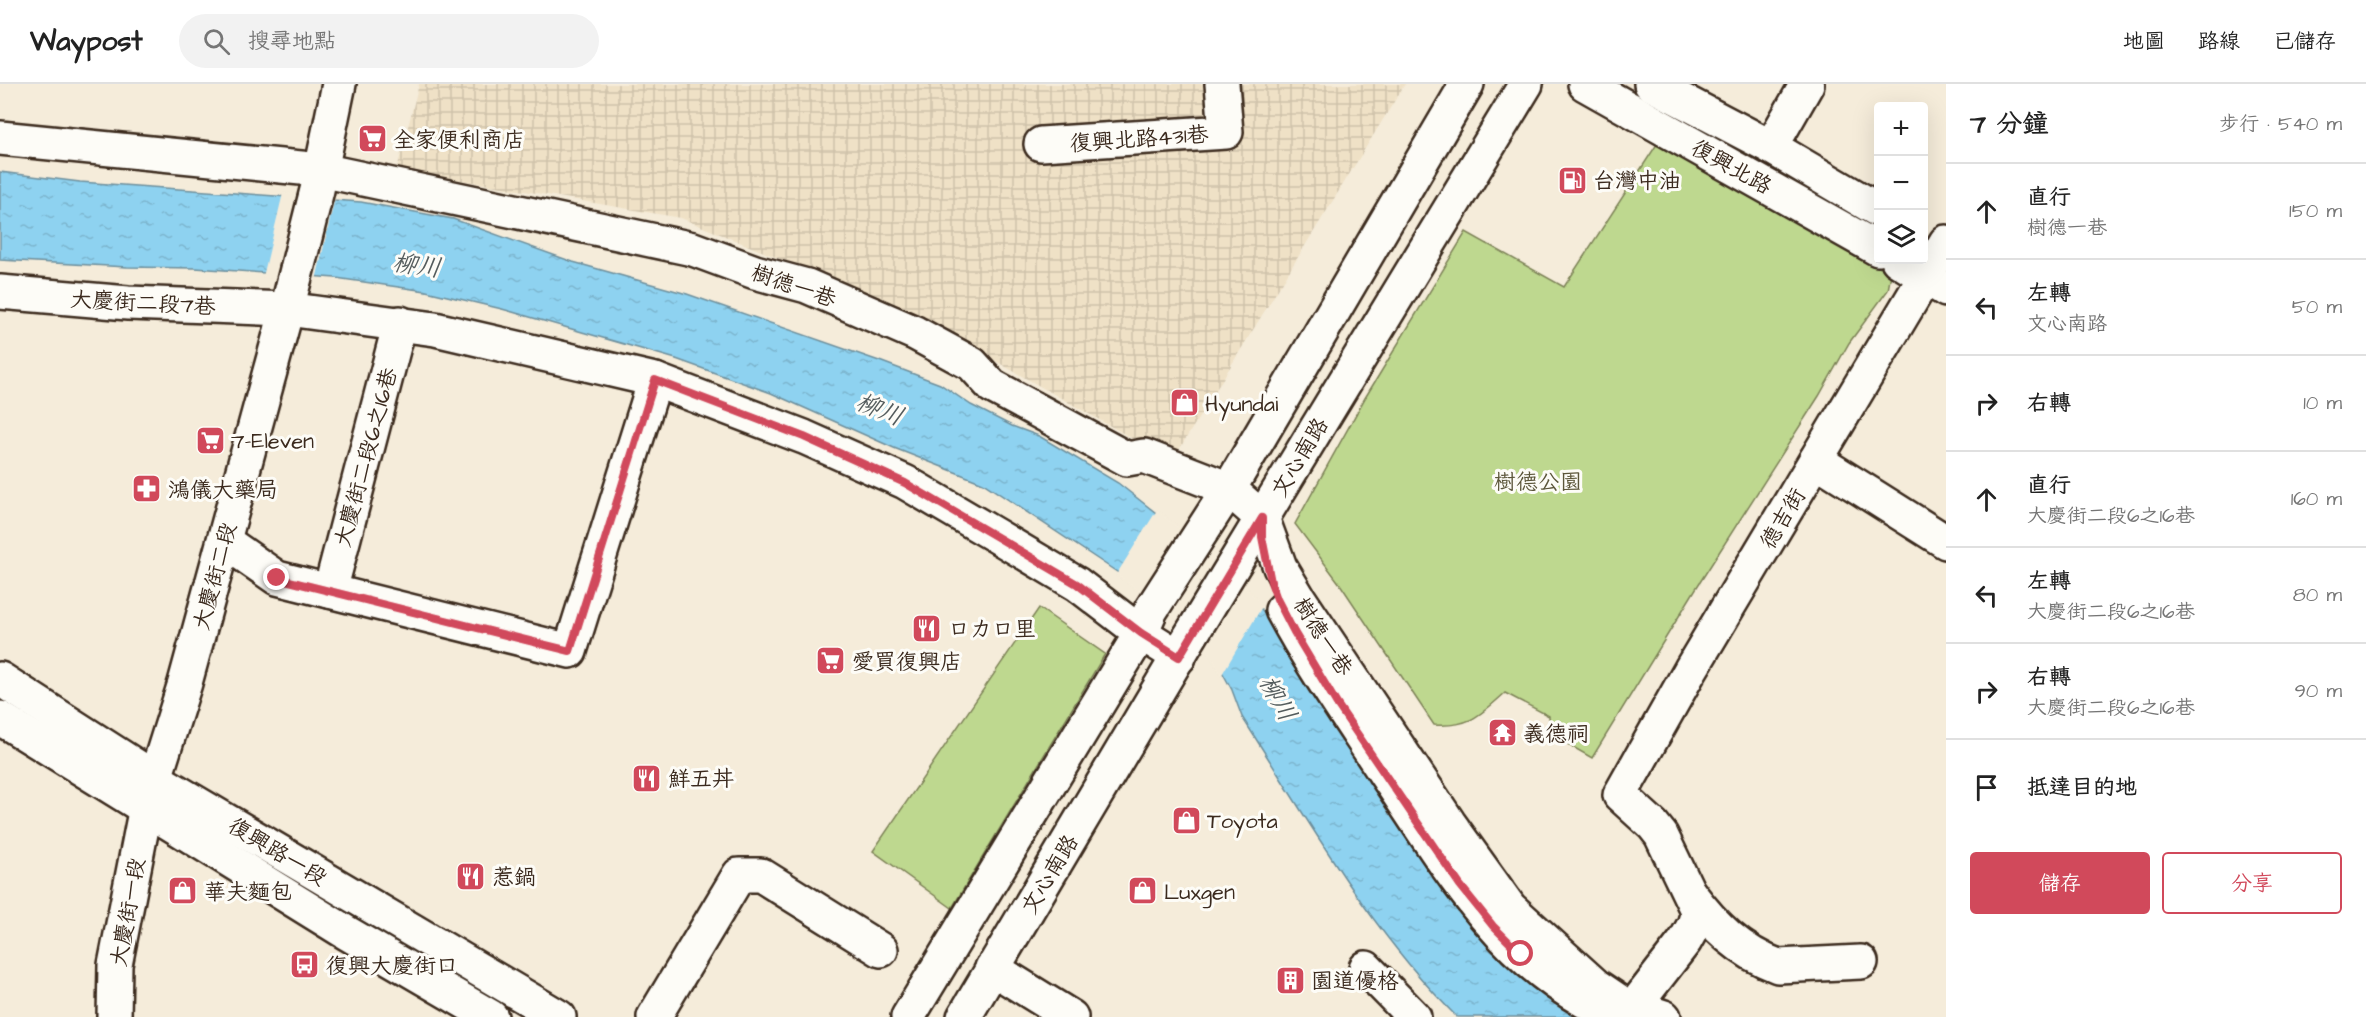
<!DOCTYPE html>
<html lang="zh-TW">
<head>
<meta charset="utf-8">
<style>
  :root { --surface:#fff; --page:#f2f2f2; --text:#222; --muted:#767676; --line:#e0e0e0; --accent:#d1495b }
  body { margin:0; font-family:"Architects Daughter","LXGW WenKai TC","Klee One",sans-serif; background:var(--page); color:var(--text) }
  .controls { position:absolute; right:18px; top:18px; display:grid; overflow:hidden; border-radius:6px; box-shadow:0 6px 24px #0002 }
  .controls button { width:54px; height:54px; display:grid; place-items:center; padding:0; border:0; border-bottom:2px solid var(--line); background:var(--surface); color:var(--text); font:30px sans-serif }
  .stop { position:absolute; width:18px; height:18px; margin:-14px; border:4px solid #d1495b; border-radius:50%; background:#fff }
  .stop.end { background:#d1495b; border-color:#fff; box-shadow:0 2px 6px #0008 }
  .list { margin:0; padding:0; list-style:none }
  h2 { display:flex; justify-content:space-between; align-items:center; height:78px; margin:0; padding:0 24px; font-size:26px }
  h2 small { font-size:20px; font-weight:400; color:var(--muted) }
  .list li { display:grid; grid-template-columns:39px 1fr auto; gap:18px; align-items:center; box-sizing:border-box; height:96px; padding:0 24px; border-top:2px solid var(--line) }
  .list b { display:block; font-size:22px; white-space:nowrap }
  .list p { margin:0; font-size:20px; white-space:nowrap; color:var(--muted) }
  .list em { font-size:20px; font-style:normal; color:var(--muted) }
  .actions { display:flex; gap:12px; padding:18px 24px }
  .actions a { flex:1; padding:14px 0; border:2px solid var(--accent); border-radius:6px; text-align:center; font-size:21px; color:var(--accent) }
  .actions .main { background:var(--accent); color:#fff }
  .icon { flex:none; width:33px; height:33px; fill:none; stroke:currentColor; stroke-width:2; stroke-linecap:round; stroke-linejoin:round }
  .map { position:relative; flex:none; width:1946px; height:933px; overflow:hidden }
  header { display:flex; align-items:center; gap:36px; box-sizing:border-box; height:84px; padding:0 30px; background:var(--surface); border-bottom:2px solid var(--line) }
  header strong { font-size:28px }
  nav { display:flex; gap:33px; margin-inline-start:auto; font-size:21px }
  .search { width:420px; height:54px; background:var(--page); display:flex; align-items:center; gap:15px; box-sizing:border-box; padding:0 21px; border-radius:33px; color:var(--muted); font-size:22px }
  main { display:flex }
  aside { flex:1; background:var(--surface) }
  .map>svg:first-child { display:block }
</style>
</head>
<body>
<header>
<strong>Waypost</strong>
<div class="search"><svg class="icon" aria-label="search" viewBox="0 0 24 24"><circle cx="10" cy="10" r="6"/><path d="M15 15l6 6"/></svg>搜尋地點</div>
<nav><a>地圖</a><a>路線</a><a>已儲存</a></nav>
</header>
<main>
<div class="map">
<svg width="1946" height="933" viewBox="0 0 1946 933">
  <defs>
    <pattern id="industrial-grid" width="8" height="8" patternUnits="userSpaceOnUse" patternTransform="scale(1.5)"><rect width="8" height="8" fill="#efe1c6"/><path d="M0 4h8M4 0v8" fill="none" stroke="#cec1aa"/></pattern>
    <pattern id="water-ripples" width="26" height="14" patternUnits="userSpaceOnUse" patternTransform="scale(1.5)"><rect width="26" height="14" fill="#8ed2f0"/><path d="M2 4q2-2 4 0t4 0M15 11q2-2 4 0t4 0" fill="none" stroke="#7bb4cd"/></pattern>
  </defs>
  <rect width="100%" height="100%" fill="#f5ecda"/>
  <filter id="ink" filterUnits="userSpaceOnUse"><feTurbulence type="fractalNoise" baseFrequency=".0167" numOctaves="2"/><feDisplacementMap in="SourceGraphic" scale="12" xChannelSelector="R" yChannelSelector="G"/><feConvolveMatrix kernelMatrix="1 2 1 2 8 2 1 2 1" color-interpolation-filters="sRGB"/></filter>
  <g filter="url(#ink)">
    <path fill="url(#industrial-grid)" d="M419,0H1405L1172,377L909,228L681,134L397,85Z"/>
    <g fill="#bed88f" stroke="#7c8156" stroke-width="1.5">
      <path d="M1659,57L1891,190L1888,206L1849,259L1819,312L1695,506L1592,674L1550,650L1549,632L1505,609C1479,632 1470,643 1434,641L1340,500L1295,440L1365,314L1466,148L1564,203Z"/>
      <path d="M1039,524L1105,570L952,824L873,767Z"/>
    </g>
    <path fill="url(#water-ripples)" stroke="#6d8f9c" stroke-width="1.5" d="M0,88L80,98L361,118L453,135L573,178L687,210L882,278L940,300L971,321L1012,342L1039,352L1118,399L1217,477L1283,549L1593,933H1457C1369,846 1309,737 1242,633L1232,606L1201,549L1120,490L983,399L894,364L771,309L676,275L502,225L426,207L336,194L195,184L127,183L0,176Z"/>
    <g fill="#f5ecda">
      <path d="M283,109L335,114L316,196L263,193Z"/>
      <path d="M1157,426L1219,475L1263,521L1221,592L1199,551L1116,491Z"/>
    </g>
    <g fill="none" stroke-linecap="round" stroke-linejoin="round">
      <defs>
        <g id="minor">
          <path d="M1585,0L1878,165"/>
          <path d="M1651,0L1771,63L1878,126"/>
          <path d="M0,54L321,86L693,165L755,188L807,202L915,249L972,280L992,302L1127,375L1144,372L1229,405L1262,434L1280,483L1298,513L1449,739L1510,824L1596,902L1633,927"/>
          <path d="M1041,60L1226,48L1222,0"/>
          <path d="M1771,63L1807,0"/>
          <path d="M1898,176L1946,206"/>
          <path d="M0,208L128,219L287,225L435,245L655,296L804,353L905,398L995,451L1077,500L1141,549L1179,573"/>
          <path d="M1816,376L1946,458"/>
          <path d="M224,457L277,494L570,567L655,296"/>
          <path d="M330,507L400,239"/>
          <path d="M1282,526C1313,584 1350,636 1386,691C1442,774 1494,867 1585,917C1610,931 1638,922 1664,933"/>
          <path d="M1690,810C1714,842 1740,868 1778,882L1861,878"/>
          <path d="M992,884L1071,933"/>
          <path d="M1366,884L1414,933"/>
          <path d="M114,933L115,881L146,723L185,599L287,225L317,106L339,0"/>
          <path d="M654,933L739,791H761L881,866"/>
          <path d="M1626,933L1685,857L1694,841L1698,828L1661,751L1653,741L1620,711L1691,585L1946,158"/>
        </g>
        <g id="major">
          <path d="M0,595L154,694L559,933"/>
          <path d="M0,634L347,849L491,933"/>
          <path d="M908,933L1141,549L1151,526L1229,405L1467,0"/>
          <path d="M964,933L1188,556L1526,0"/>
        </g>
      </defs>
      <use href="#minor" stroke="#3b2a1e" stroke-width="38"/>
      <use href="#major" stroke="#3b2a1e" stroke-width="38"/>
      <use href="#minor" stroke="#fdfcf7" stroke-width="33"/>
      <use href="#major" stroke="#fdfcf7" stroke-width="33"/>
    </g>
  </g>
  <g fill="none" stroke-linecap="round" stroke-linejoin="round" filter="url(#ink)">
    <path stroke="#d1495b" stroke-width="8" d="M277,494L570,567L655,296L804,353L905,399L1077,500L1141,549L1179,573L1262,434V453L1271,498L1277,515L1294,548L1337,620L1460,801L1493,842L1521,870"/>
  </g>
  <defs>
    <symbol id="supermarket-square" viewBox="-11 -11 22 22"><rect x="-9" y="-9" width="18" height="18" rx="4" fill="#d1495b" stroke="#fdfcf7"/><path d="M-6-5.5h2.5l.6 2H6L4.5 2H-2.5L-4.4-4H-6ZM-1.5 3.2a1.3 1.3 0 1 0 .1 0ZM3 3.2a1.3 1.3 0 1 0 .1 0Z" fill="#fff"/></symbol>
    <symbol id="fuel-square" viewBox="-11 -11 22 22"><rect x="-9" y="-9" width="18" height="18" rx="4" fill="#d1495b" stroke="#fdfcf7"/><path d="M-5.5-6h7V0h2V4h1.3V-2.5L3-4.5l.8-.8L6-3V5H2.5V1h-1V6h-7ZM-4.2-4.7v3.2H.2V-4.7Z" fill="#fff"/></symbol>
    <symbol id="shop-square" viewBox="-11 -11 22 22"><rect x="-9" y="-9" width="18" height="18" rx="4" fill="#d1495b" stroke="#fdfcf7"/><path d="M-5-2.5h2.3a2.7 3.5 0 0 1 5.4 0H5L5.5 6h-11ZM-1.5-2.5h3a1.5 2.3 0 0 0-3 0Z" fill="#fff"/></symbol>
    <symbol id="pharmacy-square" viewBox="-11 -11 22 22"><rect x="-9" y="-9" width="18" height="18" rx="4" fill="#d1495b" stroke="#fdfcf7"/><path d="M-2-6h4v4h4v4h-4v4h-4v-4h-4v-4h4Z" fill="#fff"/></symbol>
    <symbol id="restaurant-square" viewBox="-11 -11 22 22"><rect x="-9" y="-9" width="18" height="18" rx="4" fill="#d1495b" stroke="#fdfcf7"/><path d="M-5-6h1v4h1v-4h1v4h1v-4h1v5L-1.5 .5V6h-2V.5L-5-1ZM5-6V6H3V1.5H1.5Q1.5-4 5-6Z" fill="#fff"/></symbol>
    <symbol id="temple-square" viewBox="-11 -11 22 22"><rect x="-9" y="-9" width="18" height="18" rx="4" fill="#d1495b" stroke="#fdfcf7"/><path d="M0-6L5-2H3V0L6.5 2.5H4V6H1.5V3h-3V6H-4V2.5H-6.5L-3 0V-2H-5Z" fill="#fff"/></symbol>
    <symbol id="bus-square" viewBox="-11 -11 22 22"><rect x="-9" y="-9" width="18" height="18" rx="4" fill="#d1495b" stroke="#fdfcf7"/><path d="M-5-6H5V4H4V6H2V4H-2V6H-4V4H-5ZM-3.5-4V0h7V-4ZM-3.5 1.2v1.5H-2V1.2ZM2 1.2v1.5H3.5V1.2Z" fill="#fff"/></symbol>
    <symbol id="building-square" viewBox="-11 -11 22 22"><rect x="-9" y="-9" width="18" height="18" rx="4" fill="#d1495b" stroke="#fdfcf7"/><path d="M-4-6H4V6H1V3H-1V6H-4ZM-2.5-4.3h1.7v1.8h-1.7ZM.8-4.3h1.7v1.8H.8ZM-2.5-1h1.7V.8h-1.7ZM.8-1h1.7V.8H.8Z" fill="#fff"/></symbol>
  </defs>
  <g fill-rule="evenodd">
    <use href="#supermarket-square" x="356" y="38" width="33" height="33"/>
    <use href="#fuel-square" x="1556" y="80" width="33" height="33"/>
    <use href="#shop-square" x="1168" y="302" width="33" height="33"/>
    <use href="#supermarket-square" x="194" y="340" width="33" height="33"/>
    <use href="#pharmacy-square" x="130" y="388" width="33" height="33"/>
    <use href="#restaurant-square" x="910" y="528" width="33" height="33"/>
    <use href="#supermarket-square" x="814" y="560" width="33" height="33"/>
    <use href="#temple-square" x="1486" y="632" width="33" height="33"/>
    <use href="#restaurant-square" x="630" y="678" width="33" height="33"/>
    <use href="#shop-square" x="1170" y="720" width="33" height="33"/>
    <use href="#restaurant-square" x="454" y="776" width="33" height="33"/>
    <use href="#shop-square" x="166" y="790" width="33" height="33"/>
    <use href="#shop-square" x="1126" y="790" width="33" height="33"/>
    <use href="#bus-square" x="288" y="864" width="33" height="33"/>
    <use href="#building-square" x="1274" y="880" width="33" height="33"/>
  </g>
  <g text-anchor="middle" stroke-width="6" stroke-linejoin="round" paint-order="stroke">
    <g font-size="22" fill="#3b2a1e" stroke="#fdfcf7">
      <text transform="translate(1139 54) rotate(-4)" y="8">復興北路431巷</text>
      <text transform="translate(1732 82) rotate(29)" y="8">復興北路</text>
      <text transform="translate(794 201) rotate(19)" y="8">樹德一巷</text>
      <text transform="translate(143 218) rotate(3)" y="8">大慶街二段7巷</text>
      <text transform="translate(365 373) rotate(-75)" y="8">大慶街二段6之16巷</text>
      <text transform="translate(1299 373) rotate(-59)" y="8">文心南路</text>
      <text transform="translate(1782 434) rotate(-59)" y="8">德吉街</text>
      <text transform="translate(214 492) rotate(-75)" y="8">大慶街二段</text>
      <text transform="translate(1324 552) rotate(57)" y="8">樹德一巷</text>
      <text transform="translate(278 767) rotate(31)" y="8">復興路一段</text>
      <text transform="translate(1049 790) rotate(-59)" y="8">文心南路</text>
      <text transform="translate(127 828) rotate(-80)" y="8">大慶街一段</text>
    </g>
    <g font-size="22" fill="#3b2a1e" stroke="#fdfcf7" text-anchor="start">
      <text x="393" y="63">全家便利商店</text>
      <text x="1593" y="104">台灣中油</text>
      <text x="1205" y="327">Hyundai</text>
      <text x="231" y="364">7-Eleven</text>
      <text x="168" y="413">鴻儀大藥局</text>
      <text x="948" y="552">ロカロ里</text>
      <text x="852" y="585">愛買復興店</text>
      <text x="1523" y="657">義德祠</text>
      <text x="668" y="702">鮮五丼</text>
      <text x="1207" y="744">Toyota</text>
      <text x="492" y="800">惹鍋</text>
      <text x="204" y="815">華夫麵包</text>
      <text x="1164" y="815">Luxgen</text>
      <text x="326" y="889">復興大慶街口</text>
      <text x="1311" y="904">園道優格</text>
    </g>
    <g font-size="22" fill="#5c563a" stroke="#fdfcf7">
      <text x="1538" y="405">樹德公園</text>
    </g>
    <g font-size="24" font-style="italic" fill="#545c5d" stroke="#fdfcf7">
      <text transform="translate(417 181) rotate(8)" y="8">柳川</text>
      <text transform="translate(880 325) rotate(22)" y="8">柳川</text>
      <text transform="translate(1278 614) rotate(61)" y="8">柳川</text>
    </g>
  </g>
</svg>
<div class="controls">
<button>+</button>
<button>−</button>
<button><svg class="icon" aria-label="layers" viewBox="0 0 24 24"><path d="M12 4l9 5-9 5-9-5zM3 14l9 5 9-5"/></svg></button>
</div>
<div class="stop" style="left:1521px;top:870px"></div>
<div class="stop end" style="left:277px;top:494px"></div>
</div>
<aside>
<h2>7 分鐘<small>步行 · 540 m</small></h2>
<ul class="list">
<li><svg class="icon" aria-label="ahead" viewBox="0 0 24 24"><path d="M12 20V5M6 11l6-6 6 6"/></svg><div><b>直行</b><p>樹德一巷</p></div><em>150 m</em></li>
<li><svg class="icon" aria-label="left" viewBox="0 0 24 24"><path d="M17 20v-9H6M10 6l-5 5 5 5"/></svg><div><b>左轉</b><p>文心南路</p></div><em>50 m</em></li>
<li><svg class="icon" aria-label="right" viewBox="0 0 24 24"><path d="M7 20v-9h11M14 6l5 5-5 5"/></svg><div><b>右轉</b></div><em>10 m</em></li>
<li><svg class="icon" aria-label="ahead" viewBox="0 0 24 24"><path d="M12 20V5M6 11l6-6 6 6"/></svg><div><b>直行</b><p>大慶街二段6之16巷</p></div><em>160 m</em></li>
<li><svg class="icon" aria-label="left" viewBox="0 0 24 24"><path d="M17 20v-9H6M10 6l-5 5 5 5"/></svg><div><b>左轉</b><p>大慶街二段6之16巷</p></div><em>80 m</em></li>
<li><svg class="icon" aria-label="right" viewBox="0 0 24 24"><path d="M7 20v-9h11M14 6l5 5-5 5"/></svg><div><b>右轉</b><p>大慶街二段6之16巷</p></div><em>90 m</em></li>
<li><svg class="icon" aria-label="arrive" viewBox="0 0 24 24"><path d="M6 21V4h12l-3 4 3 4H6"/></svg><div><b>抵達目的地</b></div></li>
</ul>
<div class="actions"><a class="main">儲存</a><a>分享</a></div>
</aside>
</main>
</body>
</html>
